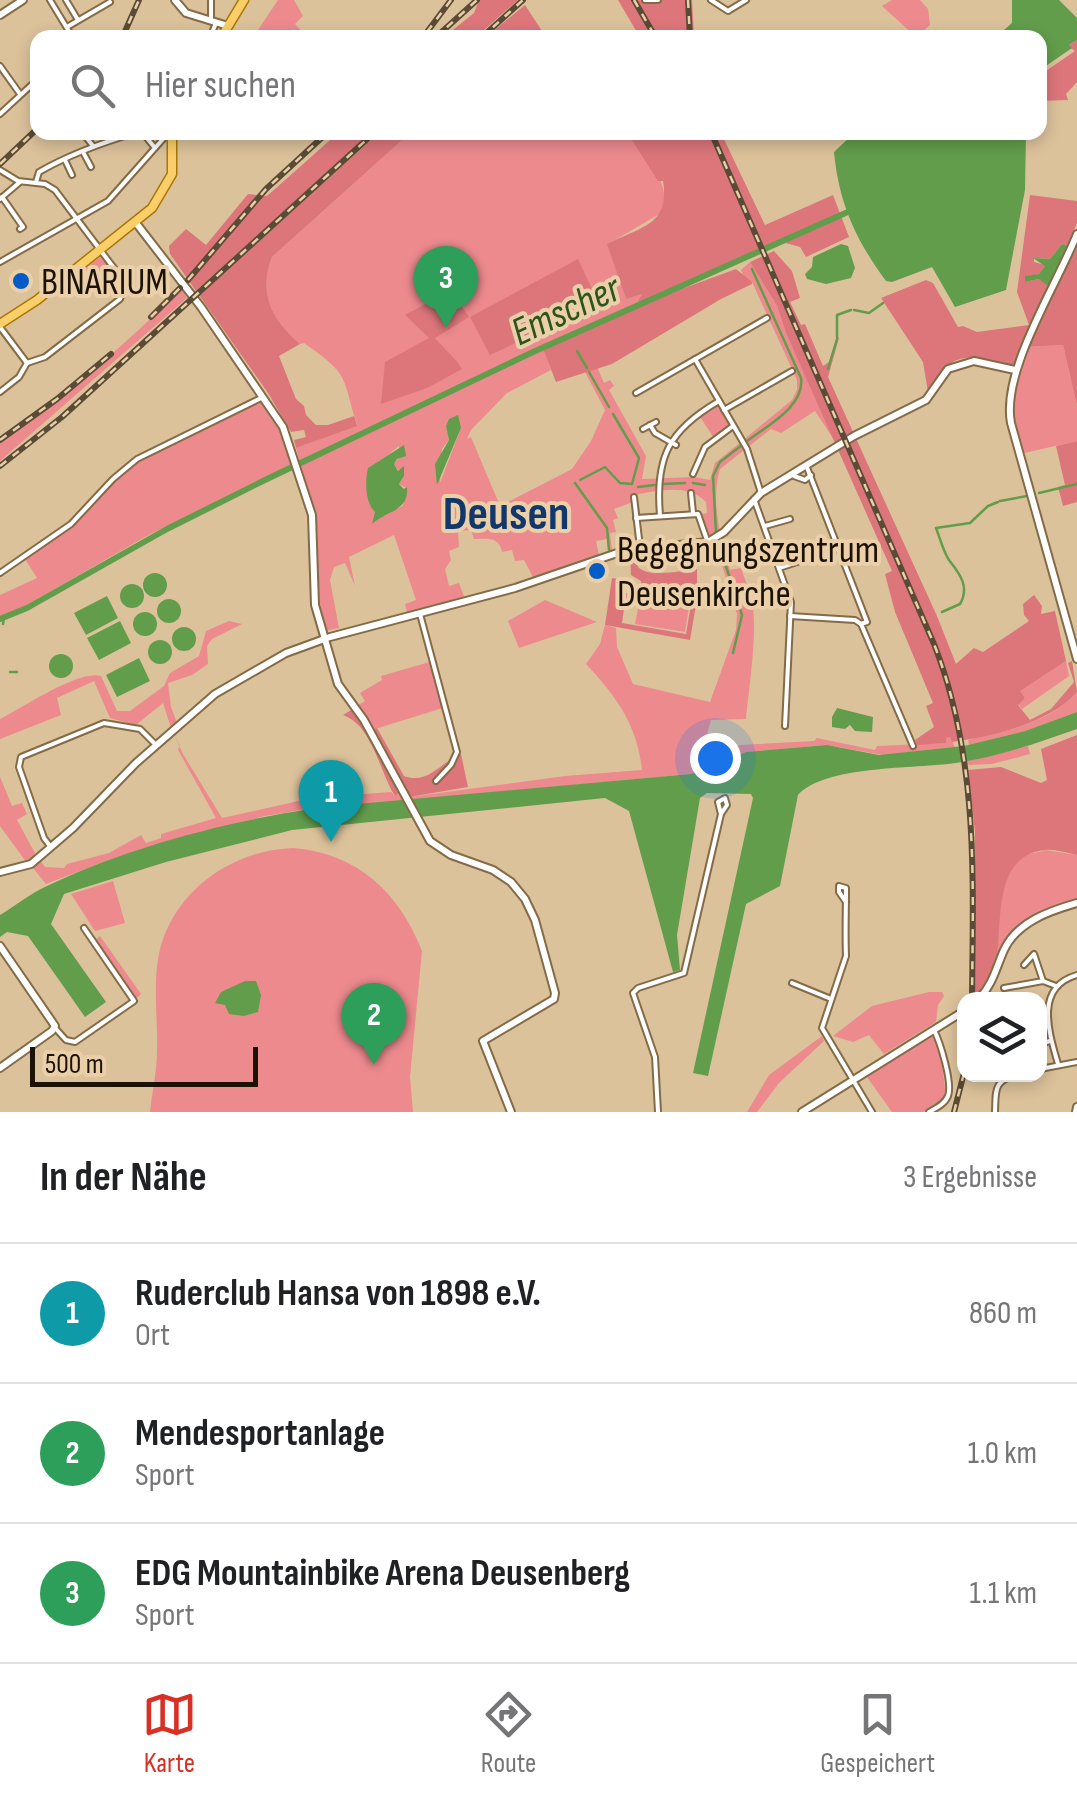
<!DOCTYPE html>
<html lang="de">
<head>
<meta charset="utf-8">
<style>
  :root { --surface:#fff; --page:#f6f6f6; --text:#202124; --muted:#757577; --line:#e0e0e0; --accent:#d93025 }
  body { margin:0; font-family:"Sofia Sans Condensed",sans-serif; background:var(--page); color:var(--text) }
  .controls { position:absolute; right:30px; bottom:30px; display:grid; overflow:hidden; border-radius:20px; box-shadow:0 5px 15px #0003 }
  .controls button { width:90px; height:90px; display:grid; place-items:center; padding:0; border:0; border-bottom:2px solid var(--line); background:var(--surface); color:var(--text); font:50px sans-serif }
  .scale { position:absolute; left:30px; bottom:25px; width:228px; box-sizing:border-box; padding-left:10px; border:5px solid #1b1204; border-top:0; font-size:28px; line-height:35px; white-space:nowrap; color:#1b1204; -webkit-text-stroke:8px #eacfa8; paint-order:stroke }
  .you { position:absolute; left:715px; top:758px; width:35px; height:35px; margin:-25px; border:8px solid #fff; border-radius:50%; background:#1a73e8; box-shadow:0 0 0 15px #1a73e833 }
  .badge { display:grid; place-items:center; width:65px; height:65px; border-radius:50%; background:var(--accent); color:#fff; font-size:32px; font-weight:700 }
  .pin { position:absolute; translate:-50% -82px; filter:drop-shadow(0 2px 5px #0008) }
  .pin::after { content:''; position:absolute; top:52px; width:35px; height:30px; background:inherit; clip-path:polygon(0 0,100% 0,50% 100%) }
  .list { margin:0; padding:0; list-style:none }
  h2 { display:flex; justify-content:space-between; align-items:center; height:130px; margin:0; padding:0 40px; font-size:42px }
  h2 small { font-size:32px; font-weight:400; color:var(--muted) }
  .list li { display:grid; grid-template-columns:65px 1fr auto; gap:30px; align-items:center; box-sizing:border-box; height:140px; padding:0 40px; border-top:2px solid var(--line) }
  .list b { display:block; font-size:38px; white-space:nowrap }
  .list p { margin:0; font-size:32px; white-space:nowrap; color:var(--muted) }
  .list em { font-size:32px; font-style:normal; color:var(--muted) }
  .icon { flex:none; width:55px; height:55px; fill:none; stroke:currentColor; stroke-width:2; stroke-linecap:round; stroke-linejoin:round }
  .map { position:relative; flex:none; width:1077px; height:1112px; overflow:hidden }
  .search { position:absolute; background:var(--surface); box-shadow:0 5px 15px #0003; left:30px; right:30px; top:30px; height:110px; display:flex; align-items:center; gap:25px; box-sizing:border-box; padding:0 35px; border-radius:20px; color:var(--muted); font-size:38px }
  .sheet { height:550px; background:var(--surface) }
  nav { display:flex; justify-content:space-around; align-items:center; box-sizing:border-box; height:140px; border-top:2px solid var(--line); background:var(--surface); font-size:28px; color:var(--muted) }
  nav a { display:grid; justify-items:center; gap:5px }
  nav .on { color:var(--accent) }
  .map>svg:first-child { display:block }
</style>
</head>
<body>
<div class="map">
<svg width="1077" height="1112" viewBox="0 0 1077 1112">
  <rect width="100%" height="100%" fill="#dcc29b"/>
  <g fill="#ed8a8e" fill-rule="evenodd">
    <path d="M278,0H294L303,16L295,24L303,33L298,37L288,33L283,37H271L258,30Z"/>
    <path d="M892,0H920L928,9L930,25L916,37L882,6Z"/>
    <path d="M410,133H632L630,137C647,160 671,181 663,212L608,244L626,299L643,292L634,308L543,348L551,370L507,393L471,430L467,439L471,437L500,506L572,469L591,441L605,410L585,372L597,367L604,383L610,380L614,386L609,390L646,456L642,479L694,477L710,480L715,463L792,400L797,390V380L752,282L745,279L741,270L750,262L777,306L786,333L838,446L815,411L781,433L771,429L720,469C710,503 721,538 730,570L741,568C744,577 749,590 751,597C759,626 749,687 746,719L711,720L700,759L741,745L814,741L817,738L875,750L877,746L945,743L946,737H950L955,747L883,755L827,745L746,752L691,774L410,800L409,797L565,776L642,770C637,724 616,696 586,664L600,644L605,625L616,628L617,647L633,684L710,702L736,630L737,614L722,565H717L702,514L707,513L706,502C687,483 659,491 634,495L633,502L614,509L618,518L613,520L616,532L610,533L612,550L608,551L607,539L596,541L599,555L534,579L524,560L515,561L512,550L502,552C499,536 487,539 474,539L471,530L458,531L459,547L449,551L451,560L445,569L449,586L459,583L466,602L408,617L405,604L416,600L394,535L349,557L355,586L345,563L334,567L330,580L339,628L325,631L318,592L317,522L296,448L357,425C342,376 350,375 304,343L300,344C272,320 258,293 272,257ZM446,425L461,428L440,483L442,449L449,440ZM399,446L400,457L393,464L404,476L399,484L406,488L403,506L381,515L370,493L377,464Z"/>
    <path d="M100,257L112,269L99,276L102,280L91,285L81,272Z"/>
    <path d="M181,289L187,298L0,461V441C65,395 125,346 181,289Z"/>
    <path d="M1063,345L1077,406V441L1020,454L1009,410L1025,347Z"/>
    <path d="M719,401L733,426L714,438L698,414Z"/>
    <path d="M259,402L263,403L281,431L294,463L145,537L18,610L0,617V595L37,578L25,559L78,522L117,479L144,457Z"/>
    <path d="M641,593L690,601L685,632L635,624Z"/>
    <path d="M545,600L597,622L519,648L508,621Z"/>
    <path d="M229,621L242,624L212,639L207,646L208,664L192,675L168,683L171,707L177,723L171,728L163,703L136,725L110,718L94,681L57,698L61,715L0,739V719C22,708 79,669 101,676L117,711H130L164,686L170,673L199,656L206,631Z"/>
    <path d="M433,661L446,707L372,730L357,706L365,701L360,693L382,680L381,676Z"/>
    <path d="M1066,661L1069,676L1022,709L1018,704L1025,698L1019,691Z"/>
    <path d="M1077,692V712L1025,731L969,745L968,740C1007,730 1050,723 1077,692Z"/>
    <path d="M174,734L183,754L222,818L312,798L391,792L395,796L399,793L403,801L319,807L265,816L106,861L46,884L33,868L40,860L45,867L64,868L67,864L109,853L141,835L146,843L161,838V834L216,818L178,750L180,746Z"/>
    <path d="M1028,746L1030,754L992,764L969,765L967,761Z"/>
    <path d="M0,777L12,806L22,803L27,814L17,820L36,855L27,863L0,826Z"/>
    <path d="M293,848C357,853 399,892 422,951L410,1077L413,1112H150C152,1092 157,1071 157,1050C158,1017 152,982 160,949C176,889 233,850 293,848Z"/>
    <path d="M1046,850L1077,855V899C1037,913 1016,918 997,958C998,931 998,873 1023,857C1029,853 1040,852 1046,850Z"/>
    <path d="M113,881L125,923L95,931L71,894Z"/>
    <path d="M100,936L141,994L136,999L95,940Z"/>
    <path d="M929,992H942L944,996L938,1005L936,1022L884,1054L869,1035L853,1042L833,1036L872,1006Z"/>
    <path d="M932,1035L940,1049L946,1096L923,1112H892L867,1077Z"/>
    <path d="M822,1036L824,1041L779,1083L757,1112H747L769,1075Z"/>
  </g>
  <g fill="#dd767b" fill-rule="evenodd">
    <path d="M479,0H518L476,37H444L474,13Z"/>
    <path d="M618,0H692L694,37H636L638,34Z"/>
    <path d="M525,5L544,34L581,37H486Z"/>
    <path d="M1077,40V82L1066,94L1068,100L1040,101V75L1075,51L1068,46Z"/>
    <path d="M380,132L410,133L272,257C258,293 272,320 300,344L279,356L296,399L304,406L306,415L316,425H328L354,416L357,426L296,448L294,440L306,437L304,430L291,432L268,393L199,295Z"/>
    <path d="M632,132L721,133L765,225L833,195L849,237L806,257L800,247L782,242L657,298L736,269L752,282V284L721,299L612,364L556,382L543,349L634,308L642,294L626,299L607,244C642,226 670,225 663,181H658L630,137Z"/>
    <path d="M338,133H370L196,291L170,254L169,246L186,229L206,245L248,194L267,196Z"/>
    <path d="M1030,195L1077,201V223L1016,367C971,357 954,345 928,392L923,362L881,298L926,280L933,283L958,327L963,326L977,332L1029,325L1017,292ZM1062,244L1066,246L1051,282L1039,279L1025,282V277L1039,274L1046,265L1034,262V258L1050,259Z"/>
    <path d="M1077,233V406L1063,345L1025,347Z"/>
    <path d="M774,251L792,271L800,298L790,302L801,325L805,324L823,366L829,362L837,336L839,338L828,377L937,616L956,664L974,648L983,652L1029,621L1024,615L1023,604L1034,595L1042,606L1041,614L1055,611L1066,661L1020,691L1025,698L1018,705L1030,720L1051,709L1074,682L1068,663L1072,661L1077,692C1051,722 993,737 952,742L950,737L946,738V743L917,745L915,740L934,727L926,706L933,703L895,612L885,574L892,571L786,333L777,306L750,262Z"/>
    <path d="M578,259L599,304L490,355L470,317Z"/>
    <path d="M451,290L469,317L435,338C445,350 454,356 462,369L427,388L381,404L385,362L429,338L405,315Z"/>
    <path d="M1077,441V502L1063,506L1058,487L1065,485L1056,446Z"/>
    <path d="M630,553H636C636,557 636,565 639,568C651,578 684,570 697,569V599L690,640L605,625L612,578L618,579L617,592L631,594L630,600L625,602L622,623L686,634L692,598L640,588L641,581L631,575Z"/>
    <path d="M353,709L399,793L395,796C379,771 373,726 343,715Z"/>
    <path d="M377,728L404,776C429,785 440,762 461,754L468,787L409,797L372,730Z"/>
    <path d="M1077,735V855C1067,853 1055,849 1045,850C994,855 1002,919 997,956C995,973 986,985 974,997L975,832L968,770L1001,767L1041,783L1047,780L1041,749Z"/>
  </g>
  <g fill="#629d4c">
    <path d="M1012,0H1059L1077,18V40L1069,45L1072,48L1040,70V38L996,37L1012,23Z"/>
    <path d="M854,133H1026L1025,190L1006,290L955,307L932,267L892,282L886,281C856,240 839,204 834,152Z"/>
    <path d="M841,244L848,246L855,268L851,278L826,284L807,279L805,274L812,267L813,257Z"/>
    <path d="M1062,244L1067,246L1048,286L1039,279L1025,282V276L1039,274L1045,266L1033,258L1050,259Z"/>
    <path d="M458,415L461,428L437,485L435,464L449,440L446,426L449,419Z"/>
    <path d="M404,445L406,456L397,459L394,464L398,471L404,466V476L399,484L404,489L407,487C409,512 387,510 372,524L375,512C365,502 365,482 368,468Z"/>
    <circle cx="155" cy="585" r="12"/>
    <circle cx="132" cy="596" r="12"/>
    <path d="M107,596L118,618L86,635L74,613Z"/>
    <circle cx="169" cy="611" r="12"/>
    <circle cx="145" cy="624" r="12"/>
    <path d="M120,621L131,643L99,660L87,638Z"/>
    <circle cx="184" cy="639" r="12"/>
    <circle cx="160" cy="652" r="12"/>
    <circle cx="61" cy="666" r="12"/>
    <path d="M139,658L150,681L117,697L106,675Z"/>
    <path d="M837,708L873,717L872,732L855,731L850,725L845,729L832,727V717Z"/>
    <path d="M1077,712V729C1037,743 998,757 956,763C915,769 825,765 798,795L780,886L746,904L708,1076L693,1073L753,798L751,794L707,793L700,798L677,935L680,970L673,972L629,811L605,798L292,830L166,862L64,894L51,924L106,1002L85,1017L28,936L7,932L0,937V915C15,906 30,894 45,887C126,847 245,816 335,806L691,774L746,752L827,745L879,755L964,746L1025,731Z"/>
    <path d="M245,981H256L261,995L258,1012L244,1016L229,1014L225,1005L215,1003L221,992Z"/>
  </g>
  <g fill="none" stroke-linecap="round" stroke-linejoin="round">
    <g stroke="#629d4c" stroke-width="2.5">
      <path d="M854,310L869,313L883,303"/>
      <path d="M837,337V315L851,310"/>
      <path d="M577,351L587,368"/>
      <path d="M828,369L837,339"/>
      <path d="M589,372L609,407"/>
      <path d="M746,442C766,426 805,407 801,378L752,269"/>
      <path d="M580,480L605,467L620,483L632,484L639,458L613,414"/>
      <path d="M575,483L607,528L609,550"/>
      <path d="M693,483L705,485"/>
      <path d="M663,484L685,483"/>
      <path d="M638,487L655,485"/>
      <path d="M1039,493L1077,484"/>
      <path d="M1000,501L1027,496"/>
      <path d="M716,532L713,476L720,462L742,445"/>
      <path d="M718,542L742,615L733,653"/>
      <path d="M942,612L960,604C970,587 960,574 949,560C943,551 940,538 936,528L970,523L988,506L998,502"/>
      <path d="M3,624L4,618"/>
      <path d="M10,672H17"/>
    </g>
    <path stroke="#629d4c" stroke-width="6" d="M0,619L27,608L167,529L267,479L533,352L850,211"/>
    <defs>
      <g id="street">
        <path d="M50,0L73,38"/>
        <path d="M66,0L78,20"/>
        <path d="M211,0V20"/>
        <path d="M645,0H658"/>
        <path d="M711,0L728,11L746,0"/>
        <path d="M67,27L110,2"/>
        <path d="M191,38L211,35L216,23"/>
        <path d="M0,66L20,94"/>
        <path d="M0,114L38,79"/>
        <path d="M82,132L93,146"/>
        <path d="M142,132L155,148"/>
        <path d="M83,152L91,167"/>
        <path d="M65,160L72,175"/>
        <path d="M0,170L18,181L45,184L55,190L126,284L120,299L45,357L27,363"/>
        <path d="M36,182L39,172C70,154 104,142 138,132"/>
        <path d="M2,197L23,227L20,229"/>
        <path d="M0,199L20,182"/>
        <path d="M0,262L108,201L163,139"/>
        <path d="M0,327L27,363"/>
        <path d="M695,359L747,449L761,493"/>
        <path d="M0,392L19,377L27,363"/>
        <path d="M636,393L767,318"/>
        <path d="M724,410L792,371"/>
        <path d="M650,425L655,433L676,445"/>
        <path d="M643,429L656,422"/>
        <path d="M806,465L867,622L861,624L913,746"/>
        <path d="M693,474L705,447L733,426"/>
        <path d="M794,476L805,480L811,475"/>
        <path d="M691,493L693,513"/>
        <path d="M634,497L640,547"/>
        <path d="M754,499L791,602L785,726"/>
        <path d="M660,515C655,457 669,430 719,401"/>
        <path d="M636,518L698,514L707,540"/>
        <path d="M765,526L790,519"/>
        <path d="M779,568L839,548"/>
        <path d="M0,573L71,524L113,479L137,459L263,397"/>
        <path d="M420,614L457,752L451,765L436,781"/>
        <path d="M790,616L855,620L861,624"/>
        <path d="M50,846L44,838L19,767L21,757L104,723L140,729L156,745"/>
        <path d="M846,902L839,892V886L846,888C846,911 845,933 846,956L822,1028L872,1112"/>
        <path d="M1024,965L1034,954L1043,981"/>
        <path d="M792,983L831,999"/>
        <path d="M1004,988L1043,981L1056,986"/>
        <path d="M56,1029L66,1040L75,1042L134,1001L84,928"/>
        <path d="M1040,1044L1050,1041"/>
        <path d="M1058,1064C1049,1033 1034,987 1077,975"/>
        <path d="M1040,1069L1077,1062"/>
        <path d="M658,1112L655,1057L633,993L638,988L684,973L721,814L727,805L725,798L718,802L721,814"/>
        <path d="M929,1112C936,1108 945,1104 948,1096C953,1083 940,1042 934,1030"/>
        <path d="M995,1112C996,1089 993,1081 1019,1074"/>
      </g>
      <g id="secondary">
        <path d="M175,0L186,13L228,26"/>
        <path d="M0,15L23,0"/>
        <path d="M136,223L201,307L283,427L312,515L315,605L338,684L364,720L430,841L451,855L493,870L511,882L525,899L535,920L555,993L554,999L483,1041L511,1112"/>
        <path d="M1077,234C1057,285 1001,371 1011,423L1077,659"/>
        <path d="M0,872L31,864L73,828L136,763L215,694L286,653L330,637L515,588L623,551L708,542L724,532L761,493L854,436L926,400L948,369L974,361L1015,370"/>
        <path d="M0,946L55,1026L52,1031L0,1068"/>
        <path d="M979,999C993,984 996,968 1004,950C1017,922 1049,911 1077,903"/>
        <path d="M802,1112L964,1011"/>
        <path d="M1076,1112L1077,1107"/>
      </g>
      <g id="primary">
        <path d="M221,38L244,0"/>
        <path d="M0,324L37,300L152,208L172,174V132"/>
      </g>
    </defs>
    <use href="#street" stroke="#836b47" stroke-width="8"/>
    <use href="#secondary" stroke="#836b47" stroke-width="10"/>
    <use href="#primary" stroke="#a97705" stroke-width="11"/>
    <use href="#street" stroke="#fff" stroke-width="4"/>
    <use href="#secondary" stroke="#fff" stroke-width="6"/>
    <use href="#primary" stroke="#face69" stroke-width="8"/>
    <defs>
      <g id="rail">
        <path d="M634,0L656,38"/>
        <path d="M688,0L690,38"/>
        <path d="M427,32L451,0"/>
        <path d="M122,38L139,0"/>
        <path d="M435,38L477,0"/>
        <path d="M481,38L523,0"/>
        <path d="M711,132L934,644C979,758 973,880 972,999"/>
        <path d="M0,164L38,128"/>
        <path d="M188,280L266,189L328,132"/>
        <path d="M151,317L180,288"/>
        <path d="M0,440L57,399L111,354"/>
        <path d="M0,466L62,417L375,132"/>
        <path d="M954,1112L964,1073"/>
      </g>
    </defs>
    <use href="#rail" stroke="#594b35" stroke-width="6"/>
    <use href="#rail" stroke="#eacfa8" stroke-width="2.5" stroke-dasharray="8" stroke-linecap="butt"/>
  </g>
  <g fill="#035cc5" stroke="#eacfa8" stroke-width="4">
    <circle cx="21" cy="281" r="10"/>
    <circle cx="597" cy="571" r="10"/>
  </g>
  <g text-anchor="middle" stroke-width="8" stroke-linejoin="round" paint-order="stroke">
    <g font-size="38" fill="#1b1204" stroke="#eacfa8" text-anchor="start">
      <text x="41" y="294">BINARIUM</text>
      <text x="617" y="562">Begegnungszentrum<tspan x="617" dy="44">Deusenkirche</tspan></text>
    </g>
    <g font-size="40" font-style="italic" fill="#2d541d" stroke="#eacfa8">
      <text transform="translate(565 309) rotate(-25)" y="14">Emscher</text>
    </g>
    <g font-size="48" font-weight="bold" fill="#12376b" stroke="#eacfa8">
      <text x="506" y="529">Deusen</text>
    </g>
  </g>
</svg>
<div class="controls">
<button><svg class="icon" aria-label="layers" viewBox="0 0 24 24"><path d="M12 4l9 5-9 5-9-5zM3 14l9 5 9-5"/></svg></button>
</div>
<div class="scale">500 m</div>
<div class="you"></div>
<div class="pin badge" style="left:331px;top:842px;background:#0f9aa8">1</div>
<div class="pin badge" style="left:374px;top:1065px;background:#2e9e5b">2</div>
<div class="pin badge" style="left:446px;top:328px;background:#2e9e5b">3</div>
<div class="search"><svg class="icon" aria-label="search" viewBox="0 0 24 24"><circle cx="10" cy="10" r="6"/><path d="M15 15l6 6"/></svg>Hier suchen</div>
</div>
<section class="sheet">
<h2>In der Nähe<small>3 Ergebnisse</small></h2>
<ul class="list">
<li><span class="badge" style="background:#0f9aa8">1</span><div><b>Ruderclub Hansa von 1898 e.V.</b><p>Ort</p></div><em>860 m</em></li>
<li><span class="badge" style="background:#2e9e5b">2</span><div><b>Mendesportanlage</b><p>Sport</p></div><em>1.0 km</em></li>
<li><span class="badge" style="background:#2e9e5b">3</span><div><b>EDG Mountainbike Arena Deusenberg</b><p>Sport</p></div><em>1.1 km</em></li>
</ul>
</section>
<nav>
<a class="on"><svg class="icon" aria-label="map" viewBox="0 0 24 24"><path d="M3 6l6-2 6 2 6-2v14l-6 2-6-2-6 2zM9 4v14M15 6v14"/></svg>Karte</a>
<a><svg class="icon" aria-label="directions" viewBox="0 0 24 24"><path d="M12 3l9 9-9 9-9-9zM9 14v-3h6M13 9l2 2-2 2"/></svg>Route</a>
<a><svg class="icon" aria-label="saved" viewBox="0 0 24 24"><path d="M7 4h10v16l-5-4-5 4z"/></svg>Gespeichert</a>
</nav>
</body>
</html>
